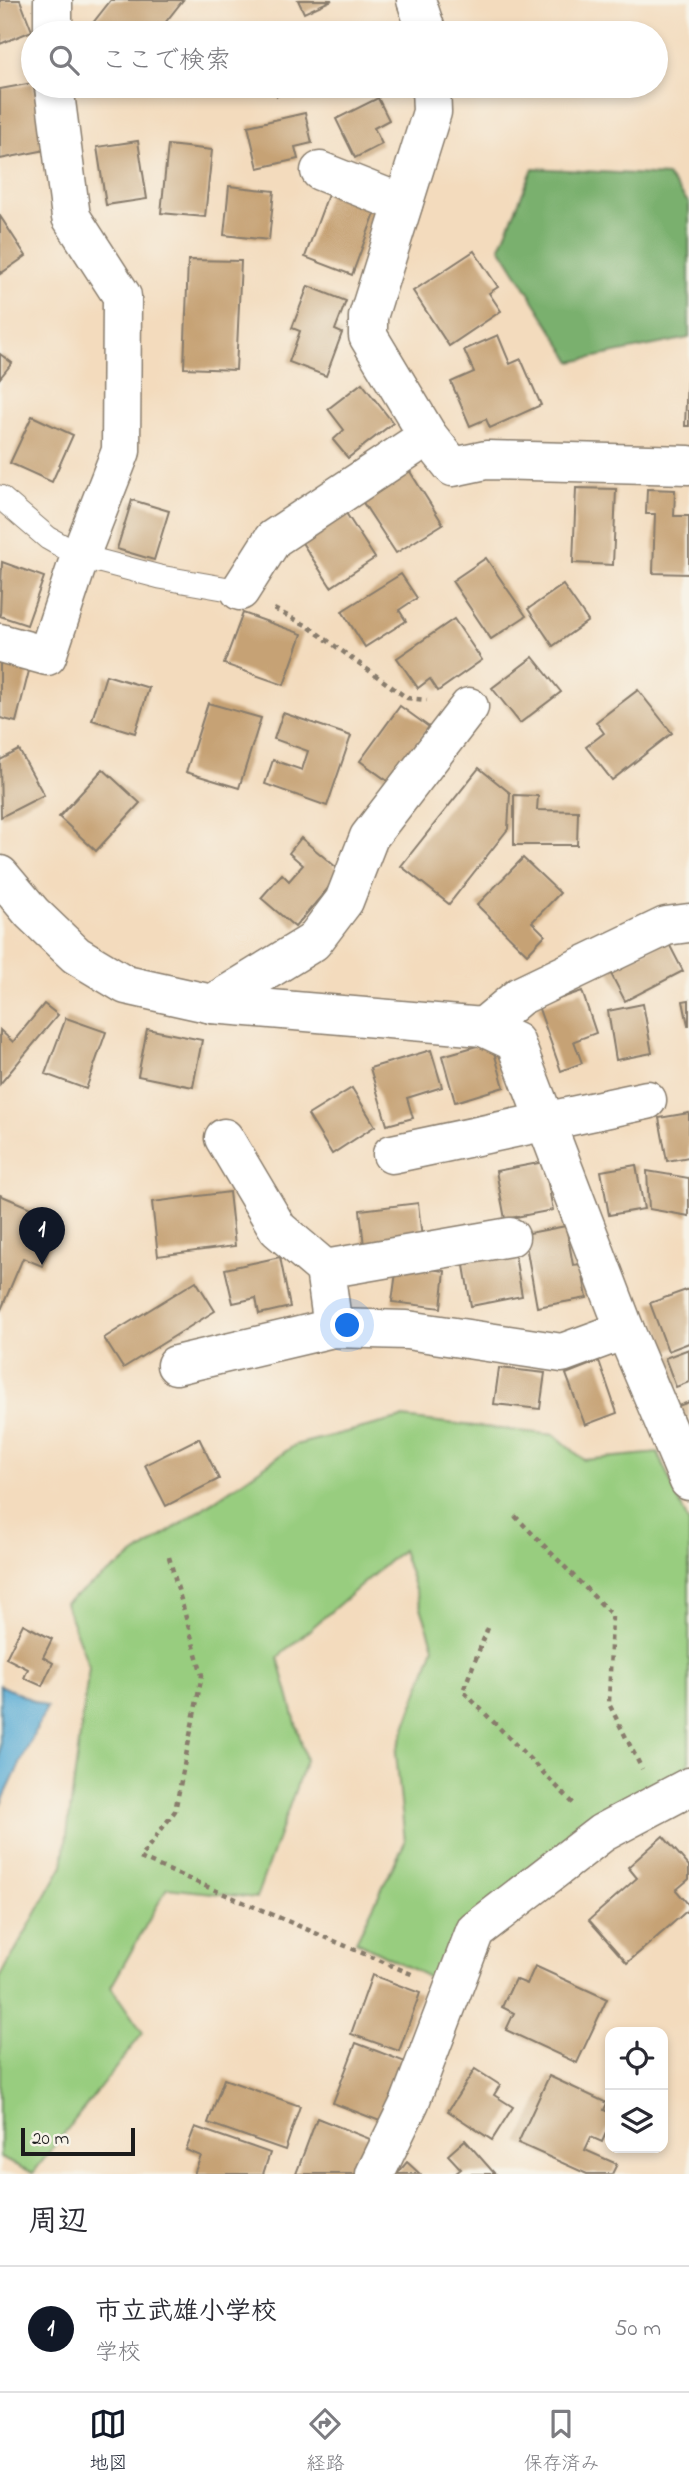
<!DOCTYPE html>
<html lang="ja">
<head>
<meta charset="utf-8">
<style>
  :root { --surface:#fff; --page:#f2f2f3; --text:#2b2b33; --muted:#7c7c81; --line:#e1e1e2; --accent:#111827 }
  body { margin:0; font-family:"Indie Flower","Klee One",sans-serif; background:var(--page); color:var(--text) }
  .controls { position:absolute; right:21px; bottom:21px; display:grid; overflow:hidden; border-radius:14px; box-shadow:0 4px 10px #0003 }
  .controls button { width:63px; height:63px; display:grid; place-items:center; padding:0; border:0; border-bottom:2px solid var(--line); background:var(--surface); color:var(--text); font:35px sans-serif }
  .scale { position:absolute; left:21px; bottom:18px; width:114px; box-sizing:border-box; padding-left:7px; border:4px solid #1c1c1c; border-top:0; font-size:19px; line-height:24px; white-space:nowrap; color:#1c1c1c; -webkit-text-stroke:5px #f7f3e8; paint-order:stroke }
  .you { position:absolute; left:348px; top:1326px; width:24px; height:24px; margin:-18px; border:5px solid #fff; border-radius:50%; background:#1a73e8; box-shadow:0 0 0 10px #1a73e833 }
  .badge { display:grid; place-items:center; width:46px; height:46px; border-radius:50%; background:var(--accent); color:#fff; font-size:23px; font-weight:700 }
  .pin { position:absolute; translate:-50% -58px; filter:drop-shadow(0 2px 4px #0008) }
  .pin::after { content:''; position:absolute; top:37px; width:24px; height:21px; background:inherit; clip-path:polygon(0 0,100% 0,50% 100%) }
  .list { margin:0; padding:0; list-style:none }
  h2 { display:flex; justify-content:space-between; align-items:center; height:91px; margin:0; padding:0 28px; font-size:30px }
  h2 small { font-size:23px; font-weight:400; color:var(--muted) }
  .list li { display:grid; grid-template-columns:46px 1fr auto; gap:21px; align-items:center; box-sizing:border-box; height:126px; padding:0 28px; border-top:2px solid var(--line) }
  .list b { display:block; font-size:26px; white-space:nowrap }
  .list p { margin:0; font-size:23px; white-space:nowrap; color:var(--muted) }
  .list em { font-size:23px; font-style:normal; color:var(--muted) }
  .icon { flex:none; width:38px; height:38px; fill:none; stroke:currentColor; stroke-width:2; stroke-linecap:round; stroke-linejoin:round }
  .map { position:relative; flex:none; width:689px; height:2174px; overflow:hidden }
  .search { position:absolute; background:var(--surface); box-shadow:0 4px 10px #0003; left:21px; right:21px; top:21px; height:77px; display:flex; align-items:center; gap:18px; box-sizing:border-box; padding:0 24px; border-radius:38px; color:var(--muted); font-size:26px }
  .sheet { height:217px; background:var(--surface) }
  nav { display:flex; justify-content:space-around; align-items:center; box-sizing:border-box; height:98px; border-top:2px solid var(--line); background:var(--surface); font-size:19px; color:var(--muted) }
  nav a { display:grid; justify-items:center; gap:4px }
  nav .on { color:var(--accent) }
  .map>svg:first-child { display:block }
</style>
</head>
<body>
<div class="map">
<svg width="689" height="2174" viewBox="0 0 689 2174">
  <rect width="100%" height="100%" fill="#f7f3e8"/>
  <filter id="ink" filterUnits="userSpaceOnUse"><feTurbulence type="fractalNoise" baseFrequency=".0143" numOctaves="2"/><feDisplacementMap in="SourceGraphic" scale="14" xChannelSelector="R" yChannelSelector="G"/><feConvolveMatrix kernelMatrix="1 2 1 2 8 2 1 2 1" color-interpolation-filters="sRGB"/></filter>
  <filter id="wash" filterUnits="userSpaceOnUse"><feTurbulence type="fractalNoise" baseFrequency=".00686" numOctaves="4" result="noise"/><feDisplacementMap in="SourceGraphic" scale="28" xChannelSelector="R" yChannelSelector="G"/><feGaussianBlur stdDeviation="1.57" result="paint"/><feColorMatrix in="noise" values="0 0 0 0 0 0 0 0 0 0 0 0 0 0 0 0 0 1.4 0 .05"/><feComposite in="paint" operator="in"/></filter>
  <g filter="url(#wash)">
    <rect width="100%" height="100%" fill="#f3dbbd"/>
    <path fill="#98cd7f" stroke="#5a744e" stroke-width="2" d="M402,1418L555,1435L584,1460L658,1453L689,1524V1779L465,1927L434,1980L356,1941L405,1842L396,1753L434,1647L402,1550L278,1657L306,1760L256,1898L167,1888L111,1987L143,2033L33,2173L0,2158V1978L63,1865L89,1667L65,1603L295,1445Z"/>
    <path fill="#7ab06e" stroke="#4b6645" stroke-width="2" d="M533,168L667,176L689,203V338L572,362L500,247Z"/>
    <path fill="#59acd5" stroke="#3a6478" stroke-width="2" d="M0,1685L47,1707L0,1806Z"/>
    <g id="blocks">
      <g fill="#c6a275">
        <path d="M0,0H20L32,31L0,44Z"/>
        <path d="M111,0H183L157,33H85Z"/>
        <path d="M298,0H332L304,13Z"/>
        <path d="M33,83L46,150L0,159V89Z"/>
        <path d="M271,86H298L277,96Z"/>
        <path d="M378,98L389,120L374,128L382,144L355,158L336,119Z"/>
        <path d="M305,113L312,143L295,147L298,159L258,168L248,126Z"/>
        <path d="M138,141L147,199L106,205L97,147Z"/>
        <path d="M168,145L212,150L205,217L161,213Z"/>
        <path d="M229,186L274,191L269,240L224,235Z"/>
        <path d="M329,192L376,210L352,275L305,257Z"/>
        <path d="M0,216L26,256L0,274Z"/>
        <path d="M474,251L498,287L489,293L501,311L449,346L413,291Z"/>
        <path d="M188,260L241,261L236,370L184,368Z"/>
        <path d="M308,286L346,301L335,330L342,333L326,376L289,362L300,331L292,328Z"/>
        <path d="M498,335L510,364L521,359L541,405L490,428L486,419L470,426L451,382L474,372L464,350Z"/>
        <path d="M0,354L12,363L0,378Z"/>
        <path d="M687,379H689V426H685Z"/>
        <path d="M362,383L393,423L348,458L333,440L344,430L328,409Z"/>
        <path d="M32,416L73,435L52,482L10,463Z"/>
        <path d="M409,470L443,524L396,553L362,501Z"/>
        <path d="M576,488L616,489L613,565L573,563Z"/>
        <path d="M647,489L675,490L674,516H689V574L653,573L655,514H646Z"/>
        <path d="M132,500L169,511L154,560L117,549Z"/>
        <path d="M346,513L375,558L331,587L301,541Z"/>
        <path d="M486,558L526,616L491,639L452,581Z"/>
        <path d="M2,562L44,577L27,625L0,616Z"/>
        <path d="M401,574L417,598L399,610L406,621L365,647L342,611Z"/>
        <path d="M563,585L588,621L553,646L528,609Z"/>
        <path d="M243,613L302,634L284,685L224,664Z"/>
        <path d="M454,619L482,660L438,691L430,679L418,688L397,658Z"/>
        <path d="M533,657L561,692L520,723L492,688Z"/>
        <path d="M0,660L30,667L16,722L0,718Z"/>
        <path d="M106,675L149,688L135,733L92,720Z"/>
        <path d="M638,690L672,733L612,780L586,747L604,733L596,722Z"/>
        <path d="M208,703L261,718L239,788L186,772Z"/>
        <path d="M400,706L429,727L389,782L360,761Z"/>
        <path d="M283,713L351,736L327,806L265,784L273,760L302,770L308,751L274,739Z"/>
        <path d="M19,750L44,795L1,817L0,760Z"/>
        <path d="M479,768L510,793L508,829L449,904L401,866Z"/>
        <path d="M103,769L140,803L96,851L59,817Z"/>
        <path d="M514,795L538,796L537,810L578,811L577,845H514Z"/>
        <path d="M301,838L342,872L295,927L261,898L282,874L289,881L303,865L289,853Z"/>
        <path d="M523,858L560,893L532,922L545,935L527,954L477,905Z"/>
        <path d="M667,940L683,971L625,1001L609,970Z"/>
        <path d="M582,991L596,1033L574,1041L582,1063L561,1071L538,1006Z"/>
        <path d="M689,1000V1025H688L683,1001Z"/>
        <path d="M44,1004L58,1015L0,1084V1030L13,1042Z"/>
        <path d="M643,1004L652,1053L616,1060L608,1011Z"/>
        <path d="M66,1018L106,1032L86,1089L45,1074Z"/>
        <path d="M147,1029L202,1040L193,1087L138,1076Z"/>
        <path d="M491,1042L504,1087L455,1102L442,1056Z"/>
        <path d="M431,1050L442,1087L407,1098L413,1118L387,1125L370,1068Z"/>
        <path d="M352,1088L375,1126L332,1154L308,1115Z"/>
        <path d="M689,1113V1157L667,1161L659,1118Z"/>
        <path d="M544,1162L553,1210L505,1219L496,1171Z"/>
        <path d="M636,1165L644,1209L609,1215L601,1171Z"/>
        <path d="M647,1171L689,1178V1216L649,1209Z"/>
        <path d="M229,1192L235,1246L158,1256L152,1202Z"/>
        <path d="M0,1195L61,1221L42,1266L23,1258L0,1312Z"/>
        <path d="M418,1203L422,1238L364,1246L360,1210Z"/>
        <path d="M566,1226L573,1265L581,1264L587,1298L537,1307L524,1234Z"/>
        <path d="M514,1250L522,1296L471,1306L463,1260Z"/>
        <path d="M280,1257L290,1307L259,1314L256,1298L233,1303L225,1269Z"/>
        <path d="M397,1265L445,1271L441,1308L392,1302Z"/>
        <path d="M196,1281L215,1311L123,1368L104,1338Z"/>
        <path d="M689,1289V1343L668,1351L650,1303Z"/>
        <path d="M689,1349V1382L676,1387L665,1358Z"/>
        <path d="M599,1361L617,1413L585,1425L566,1374Z"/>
        <path d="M499,1368L545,1373L540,1409L494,1404Z"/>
        <path d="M689,1402V1434L678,1406Z"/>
        <path d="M199,1438L219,1479L166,1506L145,1465Z"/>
        <path d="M23,1624L52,1639L43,1657L53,1663L42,1686L24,1678L28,1669L6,1658Z"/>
        <path d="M663,1836L689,1866V1879L676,1890L689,1905V1909L627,1963L589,1920L637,1878L628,1867Z"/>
        <path d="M535,1966L607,1999L577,2063L506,2030L514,2013L502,2007L515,1979L527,1984Z"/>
        <path d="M372,1975L420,1993L399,2051L351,2034Z"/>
        <path d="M356,2043L408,2063L385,2123L333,2103Z"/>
        <path d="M475,2069L500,2085L494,2095L513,2107L492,2140L448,2111Z"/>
        <path d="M549,2076L607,2103L604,2110L610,2113V2124L602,2142L591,2137L585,2150L617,2164L612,2174H587L518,2143Z"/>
        <path d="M224,2079L300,2106L285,2150L208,2123Z"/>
        <path d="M317,2118L370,2139L356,2174H296Z"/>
        <path d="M195,2127L270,2153L263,2174H194L201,2156L186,2150Z"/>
        <path d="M465,2140L495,2174H455L461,2169L448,2155Z"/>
        <path d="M407,2162L420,2174H397Z"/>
      </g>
    </g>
  </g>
  <g filter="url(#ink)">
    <use href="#blocks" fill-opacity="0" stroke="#887c6c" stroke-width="2"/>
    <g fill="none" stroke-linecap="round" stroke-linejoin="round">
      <defs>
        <path id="service" d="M0,497L48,538L80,556L160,577L240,591"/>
        <g id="minor">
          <path d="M53,0V33"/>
          <path d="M416,0L427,33"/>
          <path d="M431,86L432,112L368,317V336L428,436L453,467L486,460L689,465"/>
          <path d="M320,171L403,204"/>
          <path d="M240,591L273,539L428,436"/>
          <path d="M0,643L47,656L80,556L121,451L122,296L71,217L54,86"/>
          <path d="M0,875L32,913L76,955L126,985L212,1004L483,1027L515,1042L625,1330L689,1481"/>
          <path d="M212,1004L313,942L344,901L369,837L469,707"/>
          <path d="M483,1027L520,996L666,926L689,923"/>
          <path d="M224,1138L278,1229L325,1269L333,1328"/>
          <path d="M392,1154L647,1100"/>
          <path d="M325,1269L510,1237"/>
          <path d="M176,1365L333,1328L407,1330L562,1353L625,1330"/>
          <path d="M375,2174L410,2102L475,1931L602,1833L689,1787"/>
        </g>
      </defs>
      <use href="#service" stroke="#887c6c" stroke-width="25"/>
      <use href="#minor" stroke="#887c6c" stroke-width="41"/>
      <g stroke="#887c6c" stroke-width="4.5" stroke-dasharray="5 5" stroke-linecap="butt">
        <path d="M274,609L306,625L407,698L427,700"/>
        <path d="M515,1516L612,1615L609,1704L642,1769"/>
        <path d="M169,1557L202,1675L175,1811L140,1858L416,1976"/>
        <path d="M488,1628L463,1691L575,1805"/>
      </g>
      <use href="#service" stroke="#fff" stroke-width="23"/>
      <use href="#minor" stroke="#fff" stroke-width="38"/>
    </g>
  </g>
</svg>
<div class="controls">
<button><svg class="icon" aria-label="locate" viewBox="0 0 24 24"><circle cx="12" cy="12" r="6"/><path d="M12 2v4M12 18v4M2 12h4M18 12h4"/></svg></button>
<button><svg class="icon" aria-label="layers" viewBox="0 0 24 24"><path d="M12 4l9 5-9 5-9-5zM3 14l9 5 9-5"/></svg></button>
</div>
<div class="scale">20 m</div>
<div class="you"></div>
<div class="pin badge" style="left:42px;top:1265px">1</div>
<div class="search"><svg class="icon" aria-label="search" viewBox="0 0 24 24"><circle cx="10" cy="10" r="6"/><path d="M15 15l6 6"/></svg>ここで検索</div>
</div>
<section class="sheet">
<h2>周辺<small></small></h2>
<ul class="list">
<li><span class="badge">1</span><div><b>市立武雄小学校</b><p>学校</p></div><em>50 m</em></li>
</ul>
</section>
<nav>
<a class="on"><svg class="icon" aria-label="map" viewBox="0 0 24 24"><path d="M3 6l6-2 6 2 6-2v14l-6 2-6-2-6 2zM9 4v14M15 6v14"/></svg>地図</a>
<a><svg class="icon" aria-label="directions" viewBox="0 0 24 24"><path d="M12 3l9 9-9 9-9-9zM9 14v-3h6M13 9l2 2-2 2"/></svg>経路</a>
<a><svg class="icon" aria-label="saved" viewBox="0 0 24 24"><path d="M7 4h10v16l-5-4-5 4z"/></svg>保存済み</a>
</nav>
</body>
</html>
